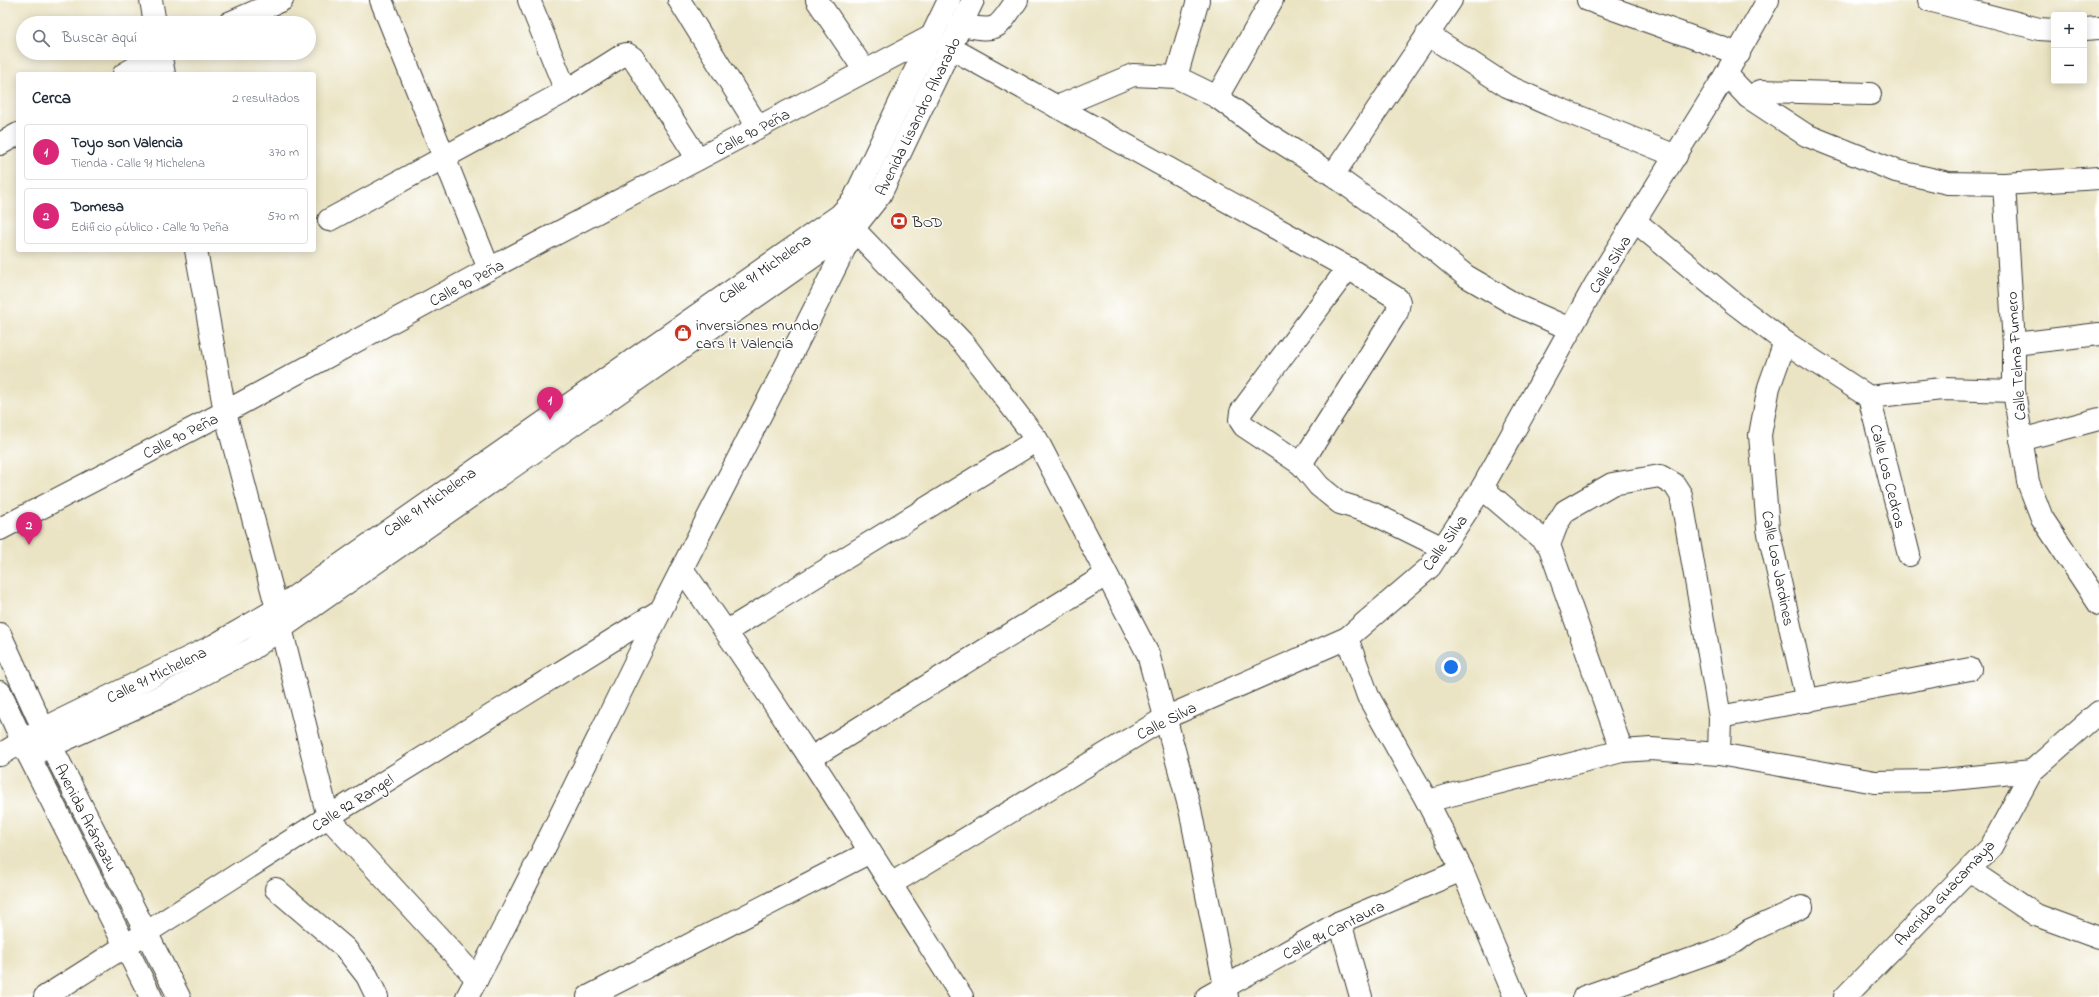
<!DOCTYPE html>
<html lang="es">
<head>
<meta charset="utf-8">
<style>
  :root { --surface:#fff; --page:#f2f2f3; --text:#1f2937; --muted:#747a83; --line:#e0e1e3; --accent:#db2777 }
  body { margin:0; font-family:"Indie Flower",sans-serif; background:var(--page); color:var(--text) }
  .controls { position:absolute; right:12px; top:12px; display:grid; overflow:hidden; border-radius:4px; box-shadow:0 2px 10px #0003 }
  .controls button { width:36px; height:36px; display:grid; place-items:center; padding:0; border:0; border-bottom:1px solid var(--line); background:var(--surface); color:var(--text); font:20px sans-serif }
  .you { position:absolute; left:1451px; top:667px; width:14px; height:14px; margin:-10px; border:3px solid #fff; border-radius:50%; background:#1a73e8; box-shadow:0 0 0 6px #1a73e833 }
  .badge { display:grid; place-items:center; width:26px; height:26px; border-radius:50%; background:var(--accent); color:#fff; font-size:13px; font-weight:700 }
  .pin { position:absolute; translate:-50% -33px; filter:drop-shadow(0 1px 2px #0008) }
  .pin::after { content:''; position:absolute; top:21px; width:14px; height:12px; background:inherit; clip-path:polygon(0 0,100% 0,50% 100%) }
  .list { margin:0; padding:0; list-style:none }
  h2 { display:flex; justify-content:space-between; align-items:center; height:52px; margin:0; padding:0 16px; font-size:17px }
  h2 small { font-size:13px; font-weight:400; color:var(--muted) }
  .list li { display:grid; grid-template-columns:26px 1fr auto; gap:12px; align-items:center; box-sizing:border-box; height:56px; margin:0 8px 8px; padding:0 8px; border:1px solid var(--line); border-radius:4px }
  .list b { display:block; font-size:15px; white-space:nowrap }
  .list p { margin:0; font-size:13px; white-space:nowrap; color:var(--muted) }
  .list em { font-size:13px; font-style:normal; color:var(--muted) }
  .icon { flex:none; width:22px; height:22px; fill:none; stroke:currentColor; stroke-width:2; stroke-linecap:round; stroke-linejoin:round }
  .map { position:relative; flex:none; width:2099px; height:997px; overflow:hidden }
  .search { position:absolute; background:var(--surface); box-shadow:0 2px 10px #0003; left:16px; top:16px; width:300px; height:44px; display:flex; align-items:center; gap:10px; box-sizing:border-box; padding:0 14px; border-radius:22px; color:var(--muted); font-size:15px }
  .panel { position:absolute; background:var(--surface); box-shadow:0 2px 10px #0003; left:16px; top:72px; width:300px; height:180px; border-radius:4px }
  .map>svg:first-child { display:block }
</style>
</head>
<body>
<div class="map">
<svg width="2099" height="997" viewBox="0 0 2099 997">
  <rect width="100%" height="100%" fill="#fff"/>
  <filter id="ink" filterUnits="userSpaceOnUse"><feTurbulence type="fractalNoise" baseFrequency=".025" numOctaves="2"/><feDisplacementMap in="SourceGraphic" scale="8" xChannelSelector="R" yChannelSelector="G"/><feConvolveMatrix kernelMatrix="1 2 1 2 8 2 1 2 1" color-interpolation-filters="sRGB"/></filter>
  <filter id="wash" filterUnits="userSpaceOnUse"><feTurbulence type="fractalNoise" baseFrequency=".012" numOctaves="4" result="noise"/><feDisplacementMap in="SourceGraphic" scale="16" xChannelSelector="R" yChannelSelector="G"/><feGaussianBlur stdDeviation="0.9" result="paint"/><feColorMatrix in="noise" values="0 0 0 0 0 0 0 0 0 0 0 0 0 0 0 0 0 1.4 0 .05"/><feComposite in="paint" operator="in"/></filter>
  <g filter="url(#wash)">
    <rect width="100%" height="100%" fill="#ebe4c4"/>
  </g>
  <g filter="url(#ink)">
    <g fill="none" stroke-linecap="round" stroke-linejoin="round">
      <defs>
        <g id="minor">
          <path d="M151,0L155,23"/>
          <path d="M381,0L489,269"/>
          <path d="M529,0L566,91"/>
          <path d="M679,0L758,127"/>
          <path d="M817,0L865,71"/>
          <path d="M1588,0L1739,54"/>
          <path d="M1929,0L2039,29L2054,30"/>
          <path d="M229,23L282,0"/>
          <path d="M960,25C998,32 996,31 1017,0"/>
          <path d="M2084,29L2099,28"/>
          <path d="M1427,34L1507,86L1550,105L1676,156"/>
          <path d="M949,47L1348,268L1398,299L1399,302L1397,312L1301,464"/>
          <path d="M124,74L160,53L164,74"/>
          <path d="M1726,74L1748,97L1806,135L1896,171L1948,183L2004,184L2099,178"/>
          <path d="M1176,77L1198,0"/>
          <path d="M1217,97L1272,0"/>
          <path d="M1748,97L1761,91L1870,94"/>
          <path d="M1057,107L1133,75L1176,77L1217,97L1263,131L1333,175L1415,234L1466,276L1516,305L1570,329"/>
          <path d="M0,144L18,134"/>
          <path d="M1333,175L1451,0"/>
          <path d="M2004,184L2014,344V391L2028,482L2042,518L2099,604"/>
          <path d="M844,219L964,344L1037,440L1148,654L1190,809L1227,997"/>
          <path d="M329,220L566,91L623,55L627,54L633,58L698,159"/>
          <path d="M1636,222L1735,304L1785,342L1869,397L1942,389L2014,391"/>
          <path d="M196,250L225,412L277,609"/>
          <path d="M1348,268L1241,412L1240,420L1244,426L1301,464L1319,486L1340,503L1372,513L1443,548"/>
          <path d="M1785,342L1769,387L1760,435L1768,529L1807,701"/>
          <path d="M2014,344L2099,334"/>
          <path d="M1869,397L1909,555"/>
          <path d="M2021,440L2099,419"/>
          <path d="M1482,488L1549,545"/>
          <path d="M0,529L225,412L489,269L932,36"/>
          <path d="M682,569C781,708 871,853 962,997"/>
          <path d="M281,628L328,817L477,979"/>
          <path d="M727,631L1037,440"/>
          <path d="M1347,638L1368,696L1427,801L1462,870L1515,997"/>
          <path d="M1622,751L1549,545L1557,524L1565,511L1612,484L1660,476L1674,484L1681,495L1720,717L1970,669"/>
          <path d="M1719,754L1720,717"/>
          <path d="M0,755L43,729L215,645L277,609L840,215L853,201L949,0"/>
          <path d="M29,756L172,691L252,649L854,228L880,195L973,0"/>
          <path d="M811,758L1106,575"/>
          <path d="M1427,801L1622,751L1651,749L1719,754L1875,782L1933,781L2032,771"/>
          <path d="M1969,870L2036,915L2099,938"/>
          <path d="M891,884L1165,718L1347,638L1430,567L1482,488L1595,285L1726,74L1768,0"/>
          <path d="M276,889L345,948L367,976L377,997"/>
          <path d="M1340,922L1361,997"/>
          <path d="M45,997L328,817L661,610"/>
          <path d="M467,997C536,871 596,740 660,612C724,484 791,359 853,231"/>
          <path d="M588,997L870,852"/>
          <path d="M1207,997L1340,922L1462,870"/>
          <path d="M1584,997L1720,949L1735,942L1750,931L1802,907"/>
          <path d="M1845,997L1991,847L2032,771L2099,712"/>
        </g>
        <g id="major">
          <path d="M0,634L51,746L179,997"/>
          <path d="M0,692L29,756L151,997"/>
        </g>
      </defs>
      <use href="#minor" stroke="#3b3a35" stroke-width="24"/>
      <use href="#major" stroke="#3b3a35" stroke-width="24"/>
      <use href="#minor" stroke="#fff" stroke-width="22"/>
      <use href="#major" stroke="#fff" stroke-width="22"/>
    </g>
  </g>
  <defs>
    <symbol id="bank-disc" viewBox="-11 -11 22 22"><circle r="9.5" fill="#c8321e" stroke="#fff"/><path d="M-6-4H6V4H-6ZM0-2.3a2.3 2.3 0 1 0 0 4.6a2.3 2.3 0 1 0 0-4.6Z" fill="#fff"/></symbol>
    <symbol id="shop-disc" viewBox="-11 -11 22 22"><circle r="9.5" fill="#c8321e" stroke="#fff"/><path d="M-5-2.5h2.3a2.7 3.5 0 0 1 5.4 0H5L5.5 6h-11ZM-1.5-2.5h3a1.5 2.3 0 0 0-3 0Z" fill="#fff"/></symbol>
  </defs>
  <g fill-rule="evenodd">
    <use href="#bank-disc" x="889" y="211" width="20" height="20"/>
    <use href="#shop-disc" x="673" y="323" width="20" height="20"/>
  </g>
  <g text-anchor="middle" stroke-width="3" stroke-linejoin="round" paint-order="stroke">
    <g font-size="16" fill="#1c1c1c" stroke="#fff">
      <text transform="translate(917 116) rotate(-64)" y="6">Avenida Lisandro Alvarado</text>
      <text transform="translate(752 131) rotate(-28)" y="6">Calle 90 Peña</text>
      <text transform="translate(1609 264) rotate(-58)" y="6">Calle Silva</text>
      <text transform="translate(764 268) rotate(-35)" y="6">Calle 91 Michelena</text>
      <text transform="translate(466 282) rotate(-28)" y="6">Calle 90 Peña</text>
      <text transform="translate(2015 356) rotate(-94)" y="6">Calle Telma Fumero</text>
      <text transform="translate(180 435) rotate(-27)" y="6">Calle 90 Peña</text>
      <text transform="translate(1889 476) rotate(76)" y="6">Calle Los Cedros</text>
      <text transform="translate(429 501) rotate(-35)" y="6">Calle 91 Michelena</text>
      <text transform="translate(1444 542) rotate(-54)" y="6">Calle Silva</text>
      <text transform="translate(1779 568) rotate(79)" y="6">Calle Los Jardines</text>
      <text transform="translate(156 674) rotate(-26)" y="6">Calle 91 Michelena</text>
      <text transform="translate(1166 720) rotate(-27)" y="6">Calle Silva</text>
      <text transform="translate(352 802) rotate(-32)" y="6">Calle 92 Rangel</text>
      <text transform="translate(87 817) rotate(63)" y="6">Avenida Aránzazu</text>
      <text transform="translate(1944 892) rotate(-47)" y="6">Avenida Guacamaya</text>
      <text transform="translate(1333 929) rotate(-27)" y="6">Calle 94 Cantaura</text>
    </g>
    <g font-size="16" fill="#1c1c1c" stroke="#fff" text-anchor="start">
      <text x="912" y="227">BOD</text>
      <text x="696" y="330">inversiones mundo<tspan x="696" dy="18">cars lt Valencia</tspan></text>
    </g>
  </g>
</svg>
<div class="controls">
<button>+</button>
<button>−</button>
</div>
<div class="you"></div>
<div class="pin badge" style="left:550px;top:420px">1</div>
<div class="pin badge" style="left:29px;top:545px">2</div>
<div class="search"><svg class="icon" aria-label="search" viewBox="0 0 24 24"><circle cx="10" cy="10" r="6"/><path d="M15 15l6 6"/></svg>Buscar aquí</div>
<section class="panel">
<h2>Cerca<small>2 resultados</small></h2>
<ul class="list">
<li><span class="badge">1</span><div><b>Toyo son Valencia</b><p>Tienda · Calle 91 Michelena</p></div><em>370 m</em></li>
<li><span class="badge">2</span><div><b>Domesa</b><p>Edificio público · Calle 90 Peña</p></div><em>570 m</em></li>
</ul>
</section>
</div>
</body>
</html>
